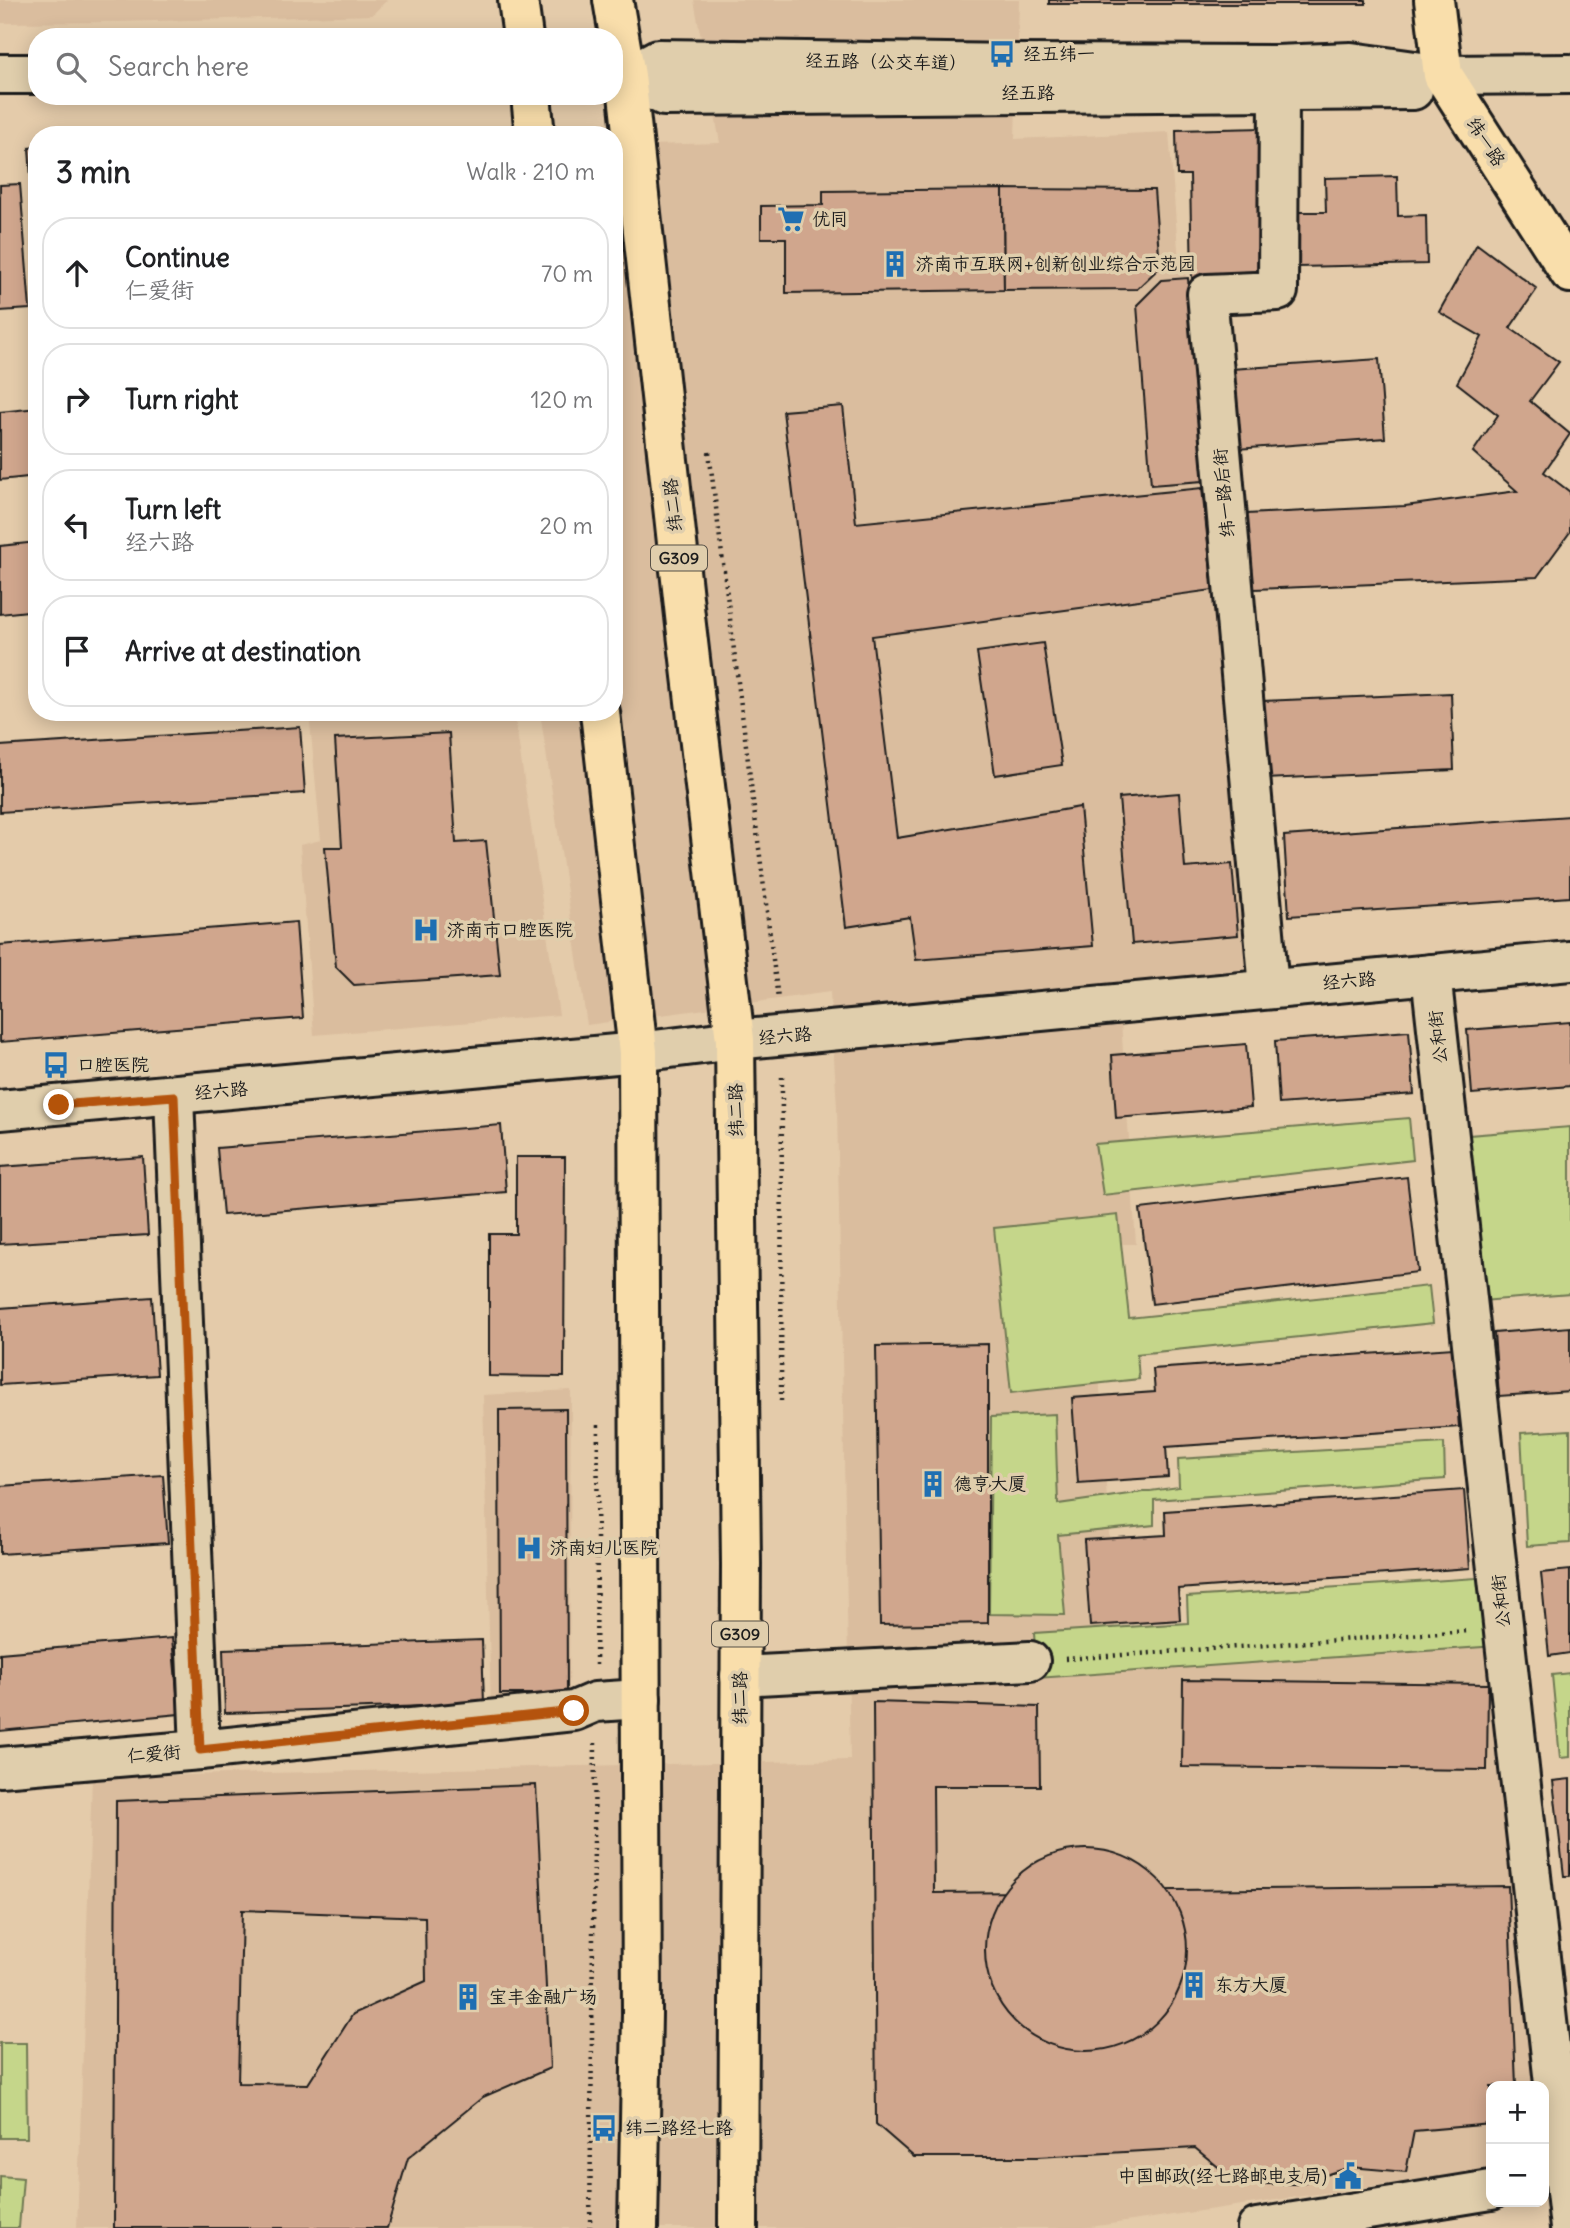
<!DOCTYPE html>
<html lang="en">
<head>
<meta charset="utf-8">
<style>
  :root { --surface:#fff; --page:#f2f2f2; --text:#202124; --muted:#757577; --line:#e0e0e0 }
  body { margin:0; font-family:Delius,"LXGW WenKai TC",sans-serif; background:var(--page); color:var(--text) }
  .controls { position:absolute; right:21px; bottom:21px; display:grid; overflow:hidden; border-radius:14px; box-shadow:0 4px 18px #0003 }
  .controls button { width:63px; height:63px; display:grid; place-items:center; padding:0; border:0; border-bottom:2px solid var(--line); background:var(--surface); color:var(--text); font:35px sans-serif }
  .stop { position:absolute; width:21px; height:21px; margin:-16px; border:5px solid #b45309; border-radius:50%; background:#fff }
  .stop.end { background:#b45309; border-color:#fff; box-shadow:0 2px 7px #0008 }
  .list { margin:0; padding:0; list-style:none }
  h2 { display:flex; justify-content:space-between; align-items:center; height:91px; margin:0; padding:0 28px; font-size:30px }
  h2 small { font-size:23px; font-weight:400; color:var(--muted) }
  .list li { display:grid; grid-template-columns:46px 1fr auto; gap:21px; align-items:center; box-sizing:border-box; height:112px; margin:0 14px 14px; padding:0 14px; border:2px solid var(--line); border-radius:28px }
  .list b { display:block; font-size:26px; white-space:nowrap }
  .list p { margin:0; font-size:23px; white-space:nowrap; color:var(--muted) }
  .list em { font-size:23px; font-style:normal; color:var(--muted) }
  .icon { flex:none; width:38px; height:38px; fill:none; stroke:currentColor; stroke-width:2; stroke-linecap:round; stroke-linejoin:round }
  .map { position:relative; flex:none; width:1570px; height:2228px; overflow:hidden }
  .search { position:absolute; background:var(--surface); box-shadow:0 4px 18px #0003; left:28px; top:28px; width:595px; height:77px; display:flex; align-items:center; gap:18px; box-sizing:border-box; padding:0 24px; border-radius:28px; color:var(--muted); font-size:26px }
  .panel { position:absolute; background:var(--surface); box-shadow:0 4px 18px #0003; left:28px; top:126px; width:595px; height:595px; border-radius:28px }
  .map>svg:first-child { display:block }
</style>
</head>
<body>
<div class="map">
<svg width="1570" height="2228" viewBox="0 0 1570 2228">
  <rect width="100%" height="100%" fill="#e4cbaa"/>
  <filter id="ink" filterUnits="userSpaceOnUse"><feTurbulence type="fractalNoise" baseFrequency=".0143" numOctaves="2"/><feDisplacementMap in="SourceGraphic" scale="14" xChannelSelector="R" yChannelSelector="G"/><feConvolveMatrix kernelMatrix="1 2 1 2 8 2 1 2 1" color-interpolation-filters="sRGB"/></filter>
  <g filter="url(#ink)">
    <g fill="#dabd9e">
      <path d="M0,0H387L372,15L118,22L0,23Z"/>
      <path d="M694,0H1019L1015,139L1169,132L1179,262L1197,297L1259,978L1119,992L1136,1244H1091L1117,1660L1520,1647L1544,2086H1491V2169L1083,2228H77L92,1777L850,1760L837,1107L830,992L587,1025L540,712H614V146L720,143Z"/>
      <path d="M309,712H514L559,1015L314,1035L300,845L321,840Z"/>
      <path d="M571,1390L569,1702L491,1711L483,1395Z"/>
    </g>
    <g fill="#c5d68a" stroke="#707953" stroke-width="2">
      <path d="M1409,1118L1413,1160L1103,1195L1095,1144Z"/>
      <path d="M1570,1127V1294L1482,1301L1469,1135Z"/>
      <path d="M1118,1215L1129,1318L1429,1286L1433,1323L1137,1354L1139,1379L1011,1393L994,1228Z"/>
      <path d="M1055,1414L1058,1504L1179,1487L1178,1459L1444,1443L1445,1479L1154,1500V1525L1058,1535L1065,1615L989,1614L991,1417Z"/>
      <path d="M1570,1430V1543L1527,1546L1521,1433Z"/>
      <path d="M1492,1577L1497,1646L1037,1678L1034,1633L1188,1623L1187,1597Z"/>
      <path d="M1570,1673V1757L1560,1758L1552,1675Z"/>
      <path d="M0,2043H26L27,2138H0Z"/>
      <path d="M0,2176L23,2178L19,2228H0Z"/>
    </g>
    <g fill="#d0a68d" stroke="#1c1c1c" stroke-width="2" fill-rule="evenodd">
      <rect x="1049" y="0" width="317" height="4"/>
      <path d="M1264,128L1268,279L1192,281L1190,175H1177L1176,130Z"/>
      <path d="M37,147V193H32L29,148Z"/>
      <path d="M1397,176L1398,216L1426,215L1427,264L1298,267L1297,212H1326L1325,178Z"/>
      <path d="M20,184L30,309L0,311V185Z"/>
      <path d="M1003,189L1004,290L786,293V238H761V206L823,205V191Z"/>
      <path d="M1003,189L1154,190L1160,267L1137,289L1004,290Z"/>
      <path d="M1477,244L1537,289L1510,328L1559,362L1530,401L1570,434L1544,472L1570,492V532L1537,577L1254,589L1247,514L1405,506L1517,491L1473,452L1498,415L1457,383L1482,337L1439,312Z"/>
      <path d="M1188,278L1203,481L1151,485L1137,305L1162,280Z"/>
      <path d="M1379,359L1385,438L1237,449L1231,369Z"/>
      <path d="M843,406L856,523L1202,488L1213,590L872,636L897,838L1080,807L1093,946L916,960L910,917L846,927L783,411Z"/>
      <path d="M37,408V476L0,480V412Z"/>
      <path d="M37,542V610L0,614V546Z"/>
      <path d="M1043,643L1062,765L995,775L977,652Z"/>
      <path d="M1451,693L1454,770L1266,779L1262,701Z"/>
      <path d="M300,727L305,793L0,812V746Z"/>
      <path d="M449,733L456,843L486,841L500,975L354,985L336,967L325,847H342L335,739Z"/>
      <path d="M1179,793L1185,868L1232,864L1238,935L1132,944L1119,798Z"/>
      <path d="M1570,816V897L1289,916L1284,836Z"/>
      <path d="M296,922L303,1018L0,1042V945Z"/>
      <path d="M1570,1022V1086L1472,1094L1467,1030Z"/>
      <path d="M1409,1031L1414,1094L1279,1104L1275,1041Z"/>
      <path d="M1246,1044L1251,1107L1116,1118L1112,1055Z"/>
      <path d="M501,1125L506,1192L223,1215L217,1148Z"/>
      <path d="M143,1157L148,1235L0,1244V1167Z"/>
      <path d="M516,1157H565L564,1377L489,1376V1234H516Z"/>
      <path d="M1407,1177L1418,1272L1152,1304L1140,1209Z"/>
      <path d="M152,1297L157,1375L0,1385V1308Z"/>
      <path d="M1570,1327V1391L1499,1396L1494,1333Z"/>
      <path d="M988,1344V1623L880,1625L876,1346Z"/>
      <path d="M1453,1348L1459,1427L1166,1447L1168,1477L1078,1483L1072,1398L1155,1392L1153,1369Z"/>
      <path d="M566,1409L567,1694H500L499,1410Z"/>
      <path d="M163,1475L168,1543L0,1554V1486Z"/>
      <path d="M1464,1490L1470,1568L1178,1589L1180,1620L1090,1626L1084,1540L1166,1535L1165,1511Z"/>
      <path d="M1570,1570V1653L1549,1656L1541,1573Z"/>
      <path d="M172,1638L179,1714L0,1731V1653Z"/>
      <path d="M482,1640L484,1704L225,1713L223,1649Z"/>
      <path d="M1183,1680L1488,1684L1487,1770L1182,1767Z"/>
      <path d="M873,1702L1039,1707L1040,1786H933L934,1893L1508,1886L1516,2086H1491V2124L1414,2131L1406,2172L1350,2167L1299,2184H1239L1195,2148L1037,2157H914L876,2124Z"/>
      <path d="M1570,1779V1876H1564L1553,1781Z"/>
      <path d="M536,1785L550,2068L483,2097L408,2158L387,2228H114L116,1801ZM242,1910L425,1917L426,1981L353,2014L308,2084L238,2083Z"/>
      <circle cx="1086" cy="1950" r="101"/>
    </g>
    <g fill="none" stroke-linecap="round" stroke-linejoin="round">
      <defs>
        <g id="minor">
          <path d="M0,74H37"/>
          <path d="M614,76H626L664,96L1413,90"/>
          <path d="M626,76L658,59L1017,64L1276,65L1351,62L1443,75L1570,74"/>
          <path d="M1431,974L1570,2228"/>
          <path d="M1269,988L1207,294L1278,291L1279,91L1276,65"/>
          <path d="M174,1096L200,1750"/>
          <path d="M0,1110L638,1052L735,1040L1570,961"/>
          <path d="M740,1676L1030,1661"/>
          <path d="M0,1767L200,1750L574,1711L595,1702L641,1699"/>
          <path d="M1257,2228L1491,2190"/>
        </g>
        <path id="major" d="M1434,0L1443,75L1570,273"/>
        <g id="highway">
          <path d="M518,0L523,37"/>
          <path d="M613,0L626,76L686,625L735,1040L741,1564L738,2228"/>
          <path d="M531,96L535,135"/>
          <path d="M600,712L638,1052L642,2014L638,2228"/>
        </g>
      </defs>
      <use href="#minor" stroke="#1c1c1c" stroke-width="44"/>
      <use href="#major" stroke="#1c1c1c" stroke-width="44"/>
      <use href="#highway" stroke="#1c1c1c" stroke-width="44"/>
      <g stroke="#1c1c1c" stroke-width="4.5" stroke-dasharray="2 5" stroke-linecap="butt">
        <path d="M709,452L778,999"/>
        <path d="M781,1401L782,1074"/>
        <path d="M1065,1659L1468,1631"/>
        <path d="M596,1665L598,1421"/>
        <path d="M590,2228L595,1743"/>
      </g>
      <use href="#minor" stroke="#e0ceac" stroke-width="38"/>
      <use href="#major" stroke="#f9deab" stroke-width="38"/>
      <use href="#highway" stroke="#f9deab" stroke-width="38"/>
    </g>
  </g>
  <g fill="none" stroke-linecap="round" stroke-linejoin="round" filter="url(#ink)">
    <path stroke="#b45309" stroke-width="9" d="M59,1105L174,1096L200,1750L574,1711"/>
  </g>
  <defs>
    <symbol id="bus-bare" viewBox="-9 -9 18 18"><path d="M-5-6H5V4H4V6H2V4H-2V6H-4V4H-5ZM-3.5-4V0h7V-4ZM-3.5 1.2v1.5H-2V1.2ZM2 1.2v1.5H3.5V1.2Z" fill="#1f6fb2" stroke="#e0ceac" stroke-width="2.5" paint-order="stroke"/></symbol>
    <symbol id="supermarket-bare" viewBox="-9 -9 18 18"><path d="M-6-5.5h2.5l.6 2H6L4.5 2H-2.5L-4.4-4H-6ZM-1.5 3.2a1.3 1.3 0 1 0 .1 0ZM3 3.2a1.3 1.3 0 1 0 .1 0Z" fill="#1f6fb2" stroke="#e0ceac" stroke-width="2.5" paint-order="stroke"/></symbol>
    <symbol id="building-bare" viewBox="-9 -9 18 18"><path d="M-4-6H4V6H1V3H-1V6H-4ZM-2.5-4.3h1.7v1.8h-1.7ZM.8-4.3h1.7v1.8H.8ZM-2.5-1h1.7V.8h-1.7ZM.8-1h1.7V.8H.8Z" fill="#1f6fb2" stroke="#e0ceac" stroke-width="2.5" paint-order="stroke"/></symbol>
    <symbol id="hospital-bare" viewBox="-9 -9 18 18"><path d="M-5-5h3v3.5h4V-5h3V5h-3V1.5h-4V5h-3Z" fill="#1f6fb2" stroke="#e0ceac" stroke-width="2.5" paint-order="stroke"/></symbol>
    <symbol id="civic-bare" viewBox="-9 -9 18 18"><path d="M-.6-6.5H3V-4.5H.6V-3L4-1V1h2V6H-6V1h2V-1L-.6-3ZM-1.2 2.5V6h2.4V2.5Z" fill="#1f6fb2" stroke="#e0ceac" stroke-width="2.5" paint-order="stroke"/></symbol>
  </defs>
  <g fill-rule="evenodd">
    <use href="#bus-bare" x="983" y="35" width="38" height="38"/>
    <use href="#supermarket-bare" x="772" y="200" width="38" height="38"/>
    <use href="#building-bare" x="876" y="245" width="38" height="38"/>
    <use href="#hospital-bare" x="407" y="911" width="38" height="38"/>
    <use href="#bus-bare" x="37" y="1046" width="38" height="38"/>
    <use href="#building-bare" x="914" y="1465" width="38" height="38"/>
    <use href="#hospital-bare" x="510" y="1529" width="38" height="38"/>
    <use href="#building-bare" x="1175" y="1966" width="38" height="38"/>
    <use href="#building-bare" x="449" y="1978" width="38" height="38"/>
    <use href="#bus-bare" x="585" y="2109" width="38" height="38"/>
    <use href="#civic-bare" x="1329" y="2157" width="38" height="38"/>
  </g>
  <g text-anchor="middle" stroke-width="7" stroke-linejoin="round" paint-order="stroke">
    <g fill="#e0ceac" stroke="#575147" stroke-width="2">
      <rect x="651" y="545.5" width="56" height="25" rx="5"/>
      <rect x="712" y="1621.5" width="56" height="25" rx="5"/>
    </g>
    <g font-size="16" font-weight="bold" fill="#1c1c1c">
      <text x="679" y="564">G309</text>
      <text x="740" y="1640">G309</text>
    </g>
    <g font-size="18" fill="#1c1c1c" stroke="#e0ceac" text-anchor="start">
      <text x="1023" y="60">经五纬一</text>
      <text x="812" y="225">优同</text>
      <text x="916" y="270">济南市互联网+创新创业综合示范园</text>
      <text x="447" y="936">济南市口腔医院</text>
      <text x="77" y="1071">口腔医院</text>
      <text x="954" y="1490">德亨大厦</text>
      <text x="550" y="1554">济南妇儿医院</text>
      <text x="1215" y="1991">东方大厦</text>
      <text x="489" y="2003">宝丰金融广场</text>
      <text x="625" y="2134">纬二路经七路</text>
      <text x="1327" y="2182" text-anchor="end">中国邮政(经七路邮电支局)</text>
    </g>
    <g font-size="18" fill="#1c1c1c" stroke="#e0ceac">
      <text transform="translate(886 62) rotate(1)" y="6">经五路（公交车道）</text>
      <text x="1028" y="99">经五路</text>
      <text transform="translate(1486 142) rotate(57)" y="6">纬一路</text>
      <text transform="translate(1224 493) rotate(-95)" y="6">纬一路后街</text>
      <text transform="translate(673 505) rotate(-96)" y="6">纬二路</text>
      <text transform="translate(1349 981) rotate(-5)" y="6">经六路</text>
      <text transform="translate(785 1036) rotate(-5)" y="6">经六路</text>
      <text transform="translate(1438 1037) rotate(-96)" y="6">公和街</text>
      <text transform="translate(221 1091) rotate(-5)" y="6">经六路</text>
      <text transform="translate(736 1110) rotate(-91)" y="6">纬二路</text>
      <text transform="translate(1501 1601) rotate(-96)" y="6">公和街</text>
      <text transform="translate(740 1698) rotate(-90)" y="6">纬二路</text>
      <text transform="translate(154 1754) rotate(-5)" y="6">仁爱街</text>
    </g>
  </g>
</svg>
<div class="controls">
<button>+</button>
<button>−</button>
</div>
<div class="stop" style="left:574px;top:1711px"></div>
<div class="stop end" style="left:59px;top:1105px"></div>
<div class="search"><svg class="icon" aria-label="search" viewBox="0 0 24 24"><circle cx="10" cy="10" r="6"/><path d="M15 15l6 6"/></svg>Search here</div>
<section class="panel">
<h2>3 min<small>Walk · 210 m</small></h2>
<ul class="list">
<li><svg class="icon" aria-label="ahead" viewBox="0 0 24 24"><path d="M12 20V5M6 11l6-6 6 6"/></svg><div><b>Continue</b><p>仁爱街</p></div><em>70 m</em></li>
<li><svg class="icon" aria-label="right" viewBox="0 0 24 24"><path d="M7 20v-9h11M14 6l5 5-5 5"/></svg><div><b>Turn right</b></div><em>120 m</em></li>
<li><svg class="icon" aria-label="left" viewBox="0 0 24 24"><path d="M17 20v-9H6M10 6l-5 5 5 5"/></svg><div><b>Turn left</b><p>经六路</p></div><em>20 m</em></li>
<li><svg class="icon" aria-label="arrive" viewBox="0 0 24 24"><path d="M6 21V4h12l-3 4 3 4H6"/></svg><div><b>Arrive at destination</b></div></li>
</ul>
</section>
</div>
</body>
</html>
